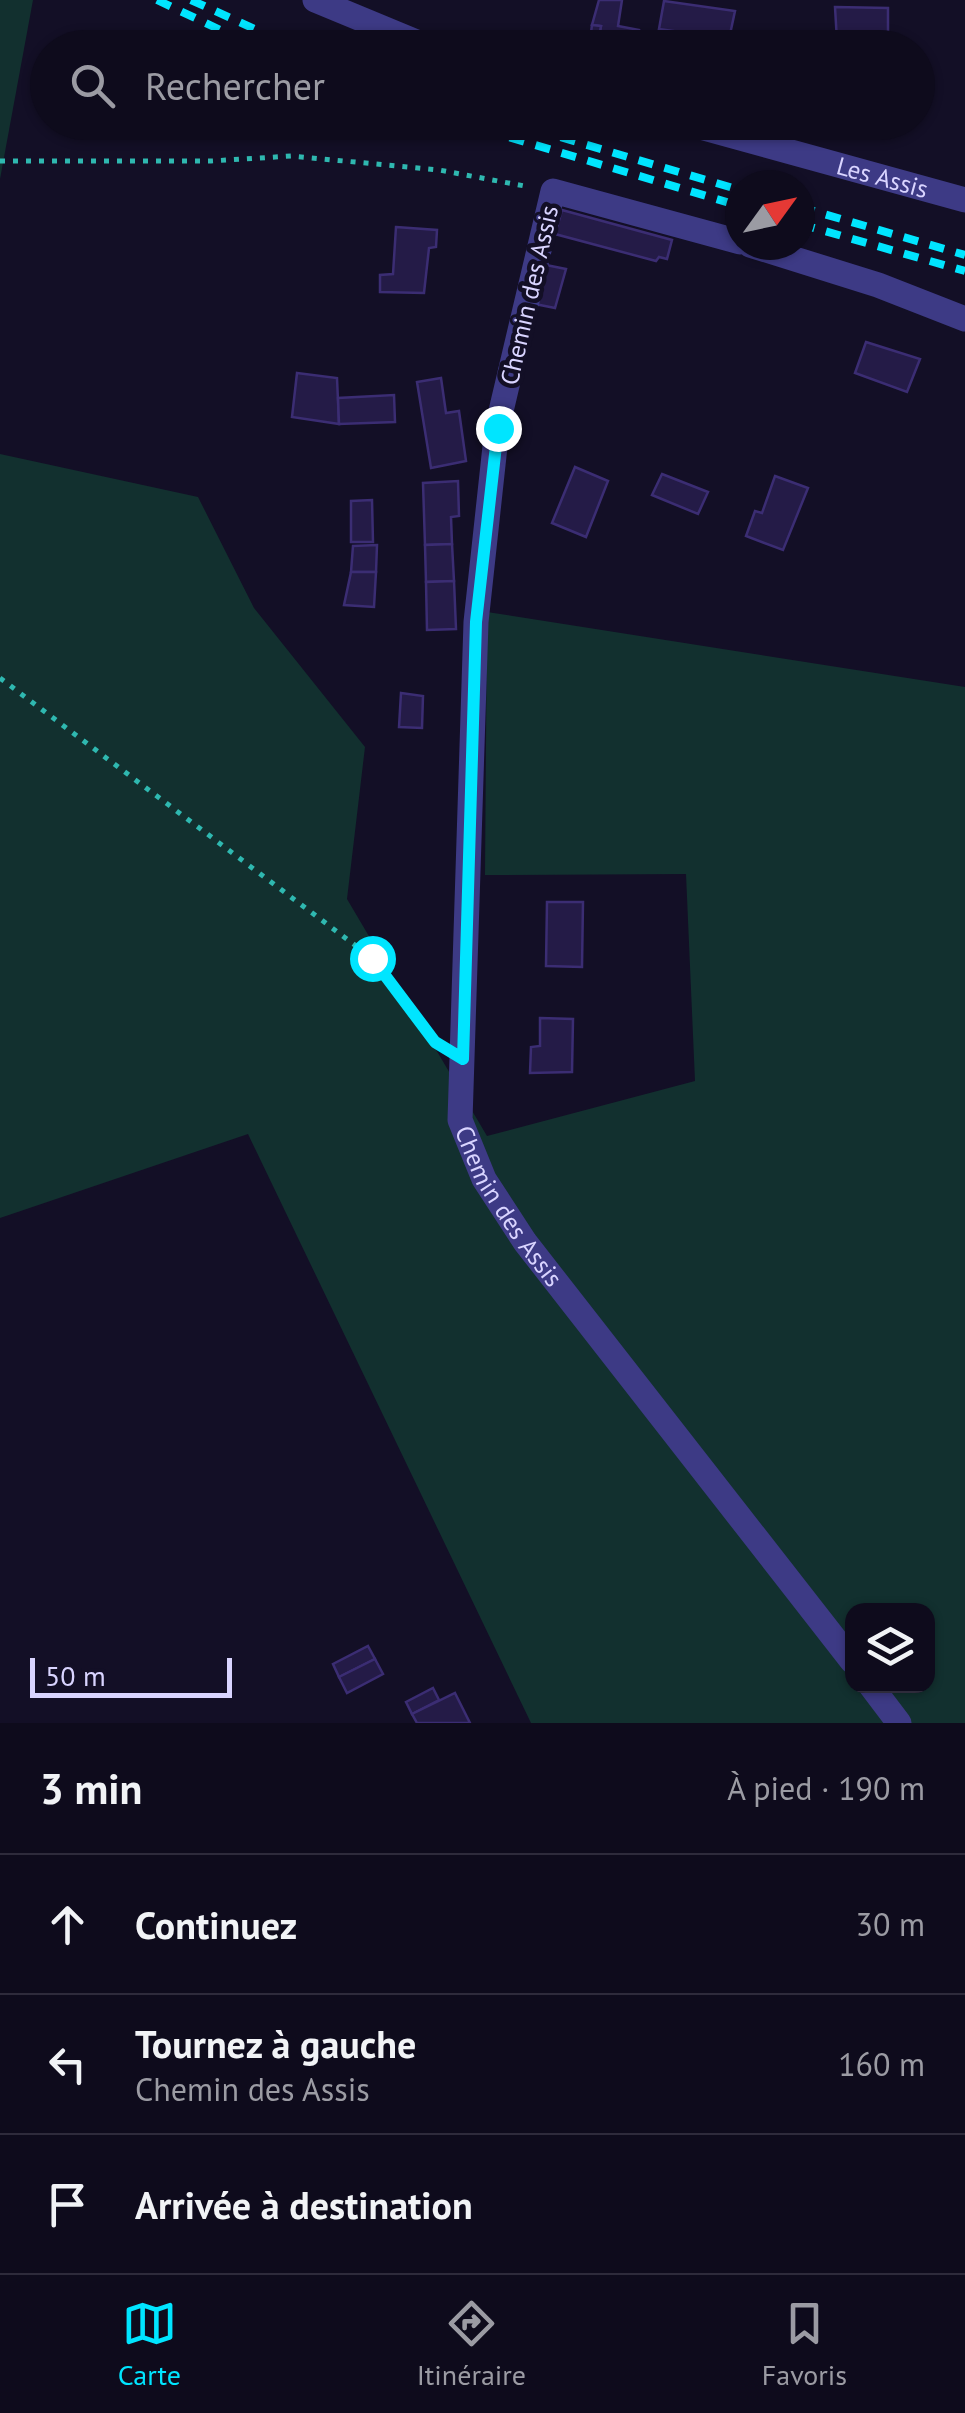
<!DOCTYPE html>
<html lang="fr">
<head>
<meta charset="utf-8">
<style>
  :root { --surface:#0e0b1c; --page:#171425; --text:#f1f3f6; --muted:#9b9ba3; --line:#2e2b3b; --accent:#00e5ff }
  body { margin:0; font-family:"PT Sans",sans-serif; background:var(--page); color:var(--text) }
  .controls { position:absolute; right:30px; bottom:30px; display:grid; overflow:hidden; border-radius:20px; box-shadow:0 2px 8px #0004 }
  .controls button { width:90px; height:90px; display:grid; place-items:center; padding:0; border:0; border-bottom:2px solid var(--line); background:var(--surface); color:var(--text); font:50px sans-serif }
  .compass { position:absolute; left:725px; top:170px; width:90px; height:90px; border-radius:50%; background:var(--surface); box-shadow:0 2px 8px #0004; rotate:57deg }
  .scale { position:absolute; left:30px; bottom:25px; width:202px; box-sizing:border-box; padding-left:10px; border:5px solid #d9d4ff; border-top:0; font-size:28px; line-height:35px; white-space:nowrap; color:#d9d4ff; -webkit-text-stroke:8px #130f26; paint-order:stroke }
  .stop { position:absolute; width:30px; height:30px; margin:-22px; border:8px solid #00e5ff; border-radius:50%; background:#fff }
  .stop.end { background:#00e5ff; border-color:#fff; box-shadow:0 2px 10px #0008 }
  .list { margin:0; padding:0; list-style:none }
  h2 { display:flex; justify-content:space-between; align-items:center; height:130px; margin:0; padding:0 40px; font-size:42px }
  h2 small { font-size:32px; font-weight:400; color:var(--muted) }
  .list li { display:grid; grid-template-columns:65px 1fr auto; gap:30px; align-items:center; box-sizing:border-box; height:140px; padding:0 40px; border-top:2px solid var(--line) }
  .list b { display:block; font-size:38px; white-space:nowrap }
  .list p { margin:0; font-size:32px; white-space:nowrap; color:var(--muted) }
  .list em { font-size:32px; font-style:normal; color:var(--muted) }
  .icon { flex:none; width:55px; height:55px; fill:none; stroke:currentColor; stroke-width:2; stroke-linecap:round; stroke-linejoin:round }
  .map { position:relative; flex:none; width:965px; height:1723px; overflow:hidden }
  .search { position:absolute; background:var(--surface); box-shadow:0 2px 8px #0004; left:30px; right:30px; top:30px; height:110px; display:flex; align-items:center; gap:25px; box-sizing:border-box; padding:0 35px; border-radius:55px; color:var(--muted); font-size:38px }
  .sheet { height:550px; background:var(--surface) }
  nav { display:flex; justify-content:space-around; align-items:center; box-sizing:border-box; height:140px; border-top:2px solid var(--line); background:var(--surface); font-size:28px; color:var(--muted) }
  nav a { display:grid; justify-items:center; gap:5px }
  nav .on { color:var(--accent) }
  .map>svg:first-child { display:block }
</style>
</head>
<body>
<div class="map">
<svg width="965" height="1723" viewBox="0 0 965 1723">
  <rect width="100%" height="100%" fill="#130f26"/>
  <g fill="#12302f" fill-rule="evenodd">
    <path d="M0,0H33L0,179Z"/>
    <path d="M0,454L198,497L254,608L365,747L347,899L487,1136L695,1081L686,874L485,875L487,612L965,687V1723H531L248,1134L0,1218ZM852,1610H928V1686H852Z"/>
  </g>
  <g fill="#241b47" stroke="#3b2d73" stroke-width="2.5">
    <path d="M599,0H622L618,26L639,30L636,48H597L601,26L592,25Z"/>
    <path d="M664,1L735,11L729,39L659,29Z"/>
    <path d="M835,7L888,8V41H837Z"/>
    <path d="M592,25L601,26L597,48H589Z"/>
    <path d="M99,35L132,48H95Z"/>
    <path d="M698,36L717,38L716,47L697,44Z"/>
    <path d="M562,210L672,240L667,259L659,257L656,261L555,234Z"/>
    <path d="M396,227L437,230L436,247L429,248L424,293L380,292V275L393,274Z"/>
    <path d="M546,265L566,269L555,308L535,304Z"/>
    <path d="M866,342L920,359L907,392L855,373Z"/>
    <path d="M297,373L337,378L339,424L292,417Z"/>
    <path d="M441,378L446,413L459,411L466,461L431,468L417,382Z"/>
    <path d="M394,395L395,422L339,424L338,398Z"/>
    <path d="M575,467L608,481L586,537L552,523Z"/>
    <path d="M662,474L708,492L698,514L652,495Z"/>
    <path d="M775,476L808,488L783,550L746,536L755,511L762,513Z"/>
    <path d="M458,481L459,516L451,517L452,544L425,545L423,483Z"/>
    <path d="M372,500L373,542H351V501Z"/>
    <path d="M452,544L454,581L426,582L425,545Z"/>
    <path d="M377,545L376,572H351L353,546Z"/>
    <path d="M351,572H376L374,607L344,605Z"/>
    <path d="M454,581L456,629L427,630L426,582Z"/>
    <path d="M401,693L423,696L422,728L399,727Z"/>
    <path d="M547,902H583L582,967L546,966Z"/>
    <path d="M540,1018L573,1019L572,1072L530,1073L531,1047L540,1046Z"/>
    <path d="M368,1646L375,1659L339,1677L333,1664Z"/>
    <path d="M375,1659L383,1674L347,1693L339,1677Z"/>
    <path d="M433,1688L439,1700L412,1714L406,1702Z"/>
    <path d="M455,1693L470,1723H417L412,1714Z"/>
  </g>
  <g fill="none" stroke-linecap="round" stroke-linejoin="round">
    <g stroke="#2fb8b0" stroke-width="5" stroke-dasharray="5 8" stroke-linecap="butt">
      <path d="M0,161H211L291,156L439,170L530,187"/>
      <path d="M0,678L372,958L436,1043"/>
    </g>
    <g stroke="#3d3a85" stroke-width="25">
      <path d="M315,0L431,48"/>
      <path id="s1" d="M682,122L965,200"/>
      <path id="s2" d="M740,242L553,191L497,428L476,622L460,1120L484,1179L525,1242L852,1661"/>
      <path d="M750,245L878,285L965,319"/>
      <path d="M871,1686L899,1723"/>
    </g>
    <g stroke="#00e5ff" stroke-width="8" stroke-dasharray="15 12" stroke-linecap="butt">
      <path d="M157,0L231,35"/>
      <path d="M191,0L296,48"/>
      <path d="M458,122L740,206"/>
      <path d="M509,122L740,190"/>
      <path d="M800,207L965,255"/>
      <path d="M800,224L965,271"/>
    </g>
  </g>
  <g fill="none" stroke-linecap="round" stroke-linejoin="round">
    <path stroke="#00e5ff" stroke-width="12" d="M372,958L435,1042L463,1059L476,622L498,428"/>
  </g>
  <g text-anchor="middle" stroke-width="9" stroke-linejoin="round" paint-order="stroke">
    <g font-size="25" fill="#d9d4ff" stroke="#130f26">
      <text dy="9" stroke="none"><textPath href="#s1" startOffset="208">Les Assis</textPath></text>
      <text transform="translate(529 295) rotate(-77)" y="9">Chemin des Assis</text>
      <text dy="9" stroke="none"><textPath href="#s2" startOffset="1230">Chemin des Assis</textPath></text>
    </g>
  </g>
</svg>
<div class="controls">
<button><svg class="icon" aria-label="layers" viewBox="0 0 24 24"><path d="M12 4l9 5-9 5-9-5zM3 14l9 5 9-5"/></svg></button>
</div>
<svg class="compass" viewBox="-18 -18 36 36"><path d="M0-13l5 13h-10z" fill="#e53935"/><path d="M0 13l5-13h-10z" fill="#9b9ba3"/></svg>
<div class="scale">50 m</div>
<div class="stop" style="left:372px;top:958px"></div>
<div class="stop end" style="left:498px;top:428px"></div>
<div class="search"><svg class="icon" aria-label="search" viewBox="0 0 24 24"><circle cx="10" cy="10" r="6"/><path d="M15 15l6 6"/></svg>Rechercher</div>
</div>
<section class="sheet">
<h2>3 min<small>À pied · 190 m</small></h2>
<ul class="list">
<li><svg class="icon" aria-label="ahead" viewBox="0 0 24 24"><path d="M12 20V5M6 11l6-6 6 6"/></svg><div><b>Continuez</b></div><em>30 m</em></li>
<li><svg class="icon" aria-label="left" viewBox="0 0 24 24"><path d="M17 20v-9H6M10 6l-5 5 5 5"/></svg><div><b>Tournez à gauche</b><p>Chemin des Assis</p></div><em>160 m</em></li>
<li><svg class="icon" aria-label="arrive" viewBox="0 0 24 24"><path d="M6 21V4h12l-3 4 3 4H6"/></svg><div><b>Arrivée à destination</b></div></li>
</ul>
</section>
<nav>
<a class="on"><svg class="icon" aria-label="map" viewBox="0 0 24 24"><path d="M3 6l6-2 6 2 6-2v14l-6 2-6-2-6 2zM9 4v14M15 6v14"/></svg>Carte</a>
<a><svg class="icon" aria-label="directions" viewBox="0 0 24 24"><path d="M12 3l9 9-9 9-9-9zM9 14v-3h6M13 9l2 2-2 2"/></svg>Itinéraire</a>
<a><svg class="icon" aria-label="saved" viewBox="0 0 24 24"><path d="M7 4h10v16l-5-4-5 4z"/></svg>Favoris</a>
</nav>
</body>
</html>
